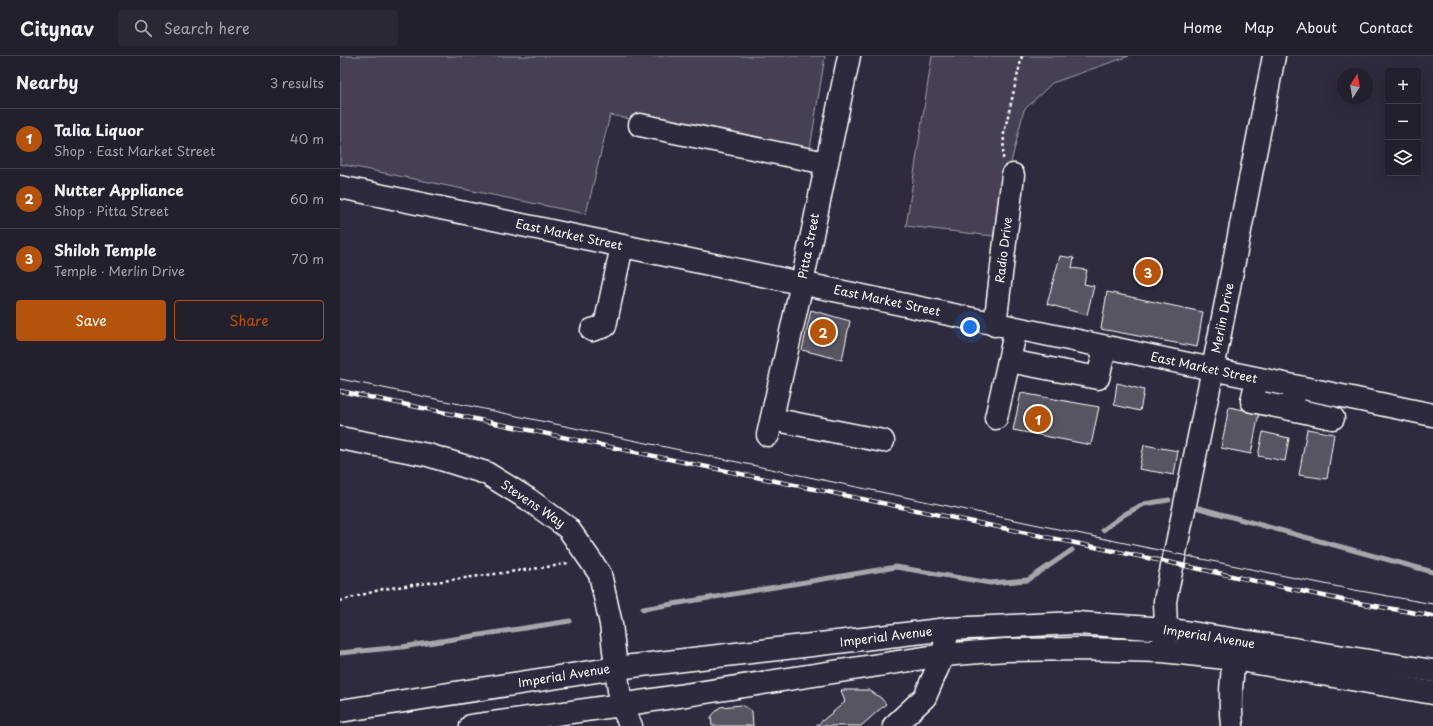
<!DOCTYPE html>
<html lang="en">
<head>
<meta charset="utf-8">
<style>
  :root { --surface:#23202e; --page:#2b2836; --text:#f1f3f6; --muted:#a3a3aa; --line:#403e4a; --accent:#b45309 }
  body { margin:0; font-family:"Playpen Sans",sans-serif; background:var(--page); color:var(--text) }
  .controls { position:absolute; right:12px; top:12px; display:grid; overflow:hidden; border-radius:4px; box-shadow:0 4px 16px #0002 }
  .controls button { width:36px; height:36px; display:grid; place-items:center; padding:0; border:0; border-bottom:1px solid var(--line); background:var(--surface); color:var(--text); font:20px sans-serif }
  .compass { position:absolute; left:997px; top:12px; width:36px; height:36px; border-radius:50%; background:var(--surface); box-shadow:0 4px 16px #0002; rotate:11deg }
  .you { position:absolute; left:630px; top:271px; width:14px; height:14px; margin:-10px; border:3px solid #fff; border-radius:50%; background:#1a73e8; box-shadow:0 0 0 6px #1a73e833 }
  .badge { display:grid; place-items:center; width:26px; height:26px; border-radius:50%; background:var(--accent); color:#fff; font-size:13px; font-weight:700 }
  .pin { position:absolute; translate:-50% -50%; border:2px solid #fff; box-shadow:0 1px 4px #0006 }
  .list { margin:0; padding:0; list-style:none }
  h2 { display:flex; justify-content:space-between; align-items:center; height:52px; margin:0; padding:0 16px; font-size:17px }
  h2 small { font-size:13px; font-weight:400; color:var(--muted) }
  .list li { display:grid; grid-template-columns:26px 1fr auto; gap:12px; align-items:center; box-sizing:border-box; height:60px; padding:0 16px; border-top:1px solid var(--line) }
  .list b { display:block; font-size:15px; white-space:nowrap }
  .list p { margin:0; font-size:13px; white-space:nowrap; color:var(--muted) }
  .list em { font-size:13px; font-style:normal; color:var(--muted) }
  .actions { display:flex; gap:8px; padding:12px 16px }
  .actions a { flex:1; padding:9px 0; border:1px solid var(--accent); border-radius:4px; text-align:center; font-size:14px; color:var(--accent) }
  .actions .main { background:var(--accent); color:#fff }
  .icon { flex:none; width:22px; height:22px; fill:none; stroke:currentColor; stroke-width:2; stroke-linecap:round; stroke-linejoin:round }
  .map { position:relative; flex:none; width:1093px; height:670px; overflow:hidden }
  header { display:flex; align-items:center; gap:24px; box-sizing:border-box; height:56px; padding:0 20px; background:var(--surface); border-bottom:1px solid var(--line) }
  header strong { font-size:19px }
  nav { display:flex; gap:22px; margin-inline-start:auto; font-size:14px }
  .search { width:280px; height:36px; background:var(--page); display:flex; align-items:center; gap:10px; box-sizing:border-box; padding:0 14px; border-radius:4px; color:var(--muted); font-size:15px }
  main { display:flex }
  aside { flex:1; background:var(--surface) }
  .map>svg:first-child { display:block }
</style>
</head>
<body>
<header>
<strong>Citynav</strong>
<div class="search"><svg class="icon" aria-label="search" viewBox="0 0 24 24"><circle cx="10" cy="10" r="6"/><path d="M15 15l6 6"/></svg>Search here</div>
<nav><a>Home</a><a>Map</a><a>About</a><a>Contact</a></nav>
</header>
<main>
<aside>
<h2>Nearby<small>3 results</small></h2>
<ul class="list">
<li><span class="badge">1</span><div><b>Talia Liquor</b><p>Shop · East Market Street</p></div><em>40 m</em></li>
<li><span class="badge">2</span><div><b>Nutter Appliance</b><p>Shop · Pitta Street</p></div><em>60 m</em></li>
<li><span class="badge">3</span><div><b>Shiloh Temple</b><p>Temple · Merlin Drive</p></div><em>70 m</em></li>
</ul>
<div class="actions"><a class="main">Save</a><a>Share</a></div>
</aside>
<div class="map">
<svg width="1093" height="670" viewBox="0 0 1093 670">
  <rect width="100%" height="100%" fill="#2f2a3d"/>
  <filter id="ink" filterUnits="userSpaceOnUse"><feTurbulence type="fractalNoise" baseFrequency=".025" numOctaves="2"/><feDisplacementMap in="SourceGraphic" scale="8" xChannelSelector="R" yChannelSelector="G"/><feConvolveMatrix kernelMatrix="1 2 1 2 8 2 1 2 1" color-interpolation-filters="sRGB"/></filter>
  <g filter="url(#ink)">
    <g fill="#464152" stroke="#a2a0a8">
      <path d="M0,0H485L469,99L270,59L246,158L0,108Z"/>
      <path d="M592,0H789L712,27L684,54L653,180L566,170Z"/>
    </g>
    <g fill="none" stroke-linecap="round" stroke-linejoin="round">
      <g stroke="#a7a6ad" stroke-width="5">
        <path d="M859,452L1093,516"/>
        <path d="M763,474L785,458L804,448L829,444"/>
        <path d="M303,553L556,511L650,527L688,524L732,494"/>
        <path d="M0,597L62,591L230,565"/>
      </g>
    </g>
    <g fill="#595564" stroke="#fff">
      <path d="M720,200L734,202L732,212L747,214L744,228L754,230L747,259L707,248Z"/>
      <path d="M767,236L863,256L857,291L761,273Z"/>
      <path d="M471,254L510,265L502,304L462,294Z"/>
      <path d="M777,327L804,334L800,355L774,349Z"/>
      <path d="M681,337L759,351L751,389L673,374Z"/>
      <path d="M889,351L919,357L911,398L881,392Z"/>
      <path d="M967,373L994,378L987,423L959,419Z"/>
      <path d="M923,376L949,382L945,405L918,400Z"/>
      <path d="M804,389L838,395L834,419L799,413Z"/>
      <path d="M501,634H529L541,642L546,648L521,670H476L505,646Z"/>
      <path d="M402,649L412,655L413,670H372L371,661L380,651Z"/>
    </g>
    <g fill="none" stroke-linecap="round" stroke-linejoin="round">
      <defs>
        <g id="minor">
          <path d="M300,69L486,107"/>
          <path d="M655,269L673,119"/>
          <path d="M252,274L265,270L282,190"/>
          <path d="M669,305L758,322L765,292"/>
          <path d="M873,313L934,0"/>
          <path d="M917,323L912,345L951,353L956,331"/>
          <path d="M951,353L993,362"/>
          <path d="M656,362L676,273"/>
          <path d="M432,363L543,385"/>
          <path d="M428,379L462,227L509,0"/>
          <path d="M0,382L88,399L146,417L188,443L228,472L260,518L271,568L276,612"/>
          <path d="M554,670L585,641L603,599L608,573"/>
          <path d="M892,670C889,642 892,612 897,585"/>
        </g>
        <g id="major">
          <path d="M0,131L1093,359"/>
          <path d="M824,588L826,573L825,545L873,313"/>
          <path d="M276,612L281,649L291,670"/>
          <path d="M0,655L276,612L608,573L736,567L826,573L1093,615"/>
          <path d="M131,670L281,649L603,599L665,594L741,593L823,595L894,603L1093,637"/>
        </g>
      </defs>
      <use href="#minor" stroke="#fff" stroke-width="25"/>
      <use href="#major" stroke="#fff" stroke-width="25"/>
      <g stroke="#fff" stroke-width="2.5" stroke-dasharray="3 3" stroke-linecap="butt">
        <path d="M663,103L664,77L682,0"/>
        <path d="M0,545L43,533L214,510L228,507"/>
      </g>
      <use href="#minor" stroke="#2f2a3d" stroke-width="22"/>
      <use href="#major" stroke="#2f2a3d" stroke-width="22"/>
      <path stroke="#fff" stroke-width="1" d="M0,323L847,500L1009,533L1093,548"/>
      <defs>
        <path id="rail" d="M0,335L832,507L1007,545L1093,560"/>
      </defs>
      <use href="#rail" stroke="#fff" stroke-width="4.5"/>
      <use href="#rail" stroke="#2f2a3d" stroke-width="3" stroke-dasharray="9" stroke-linecap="butt"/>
    </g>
  </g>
  <g text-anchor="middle" stroke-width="4" stroke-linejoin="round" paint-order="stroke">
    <g font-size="12" fill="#fff" stroke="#2f2a3d">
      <text transform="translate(229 179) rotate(12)" y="4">East Market Street</text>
      <text transform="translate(469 190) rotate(-79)" y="4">Pitta Street</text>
      <text transform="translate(664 194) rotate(-83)" y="4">Radio Drive</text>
      <text transform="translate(547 245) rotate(12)" y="4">East Market Street</text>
      <text transform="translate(883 262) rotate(-79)" y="4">Merlin Drive</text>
      <text transform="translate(864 312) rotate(12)" y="4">East Market Street</text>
      <text transform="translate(193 448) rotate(34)" y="4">Stevens Way</text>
      <text transform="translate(546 581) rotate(-7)" y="4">Imperial Avenue</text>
      <text transform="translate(869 581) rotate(9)" y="4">Imperial Avenue</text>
      <text transform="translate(224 620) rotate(-9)" y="4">Imperial Avenue</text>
    </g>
  </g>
</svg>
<div class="controls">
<button>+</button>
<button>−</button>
<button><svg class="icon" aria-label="layers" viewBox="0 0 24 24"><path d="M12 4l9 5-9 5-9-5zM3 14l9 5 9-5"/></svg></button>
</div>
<svg class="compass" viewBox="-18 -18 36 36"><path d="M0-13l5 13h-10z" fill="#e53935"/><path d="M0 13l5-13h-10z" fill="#a3a3aa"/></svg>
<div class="you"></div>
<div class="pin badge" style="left:698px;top:363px">1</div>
<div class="pin badge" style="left:483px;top:276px">2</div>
<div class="pin badge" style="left:808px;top:216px">3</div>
</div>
</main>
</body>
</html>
